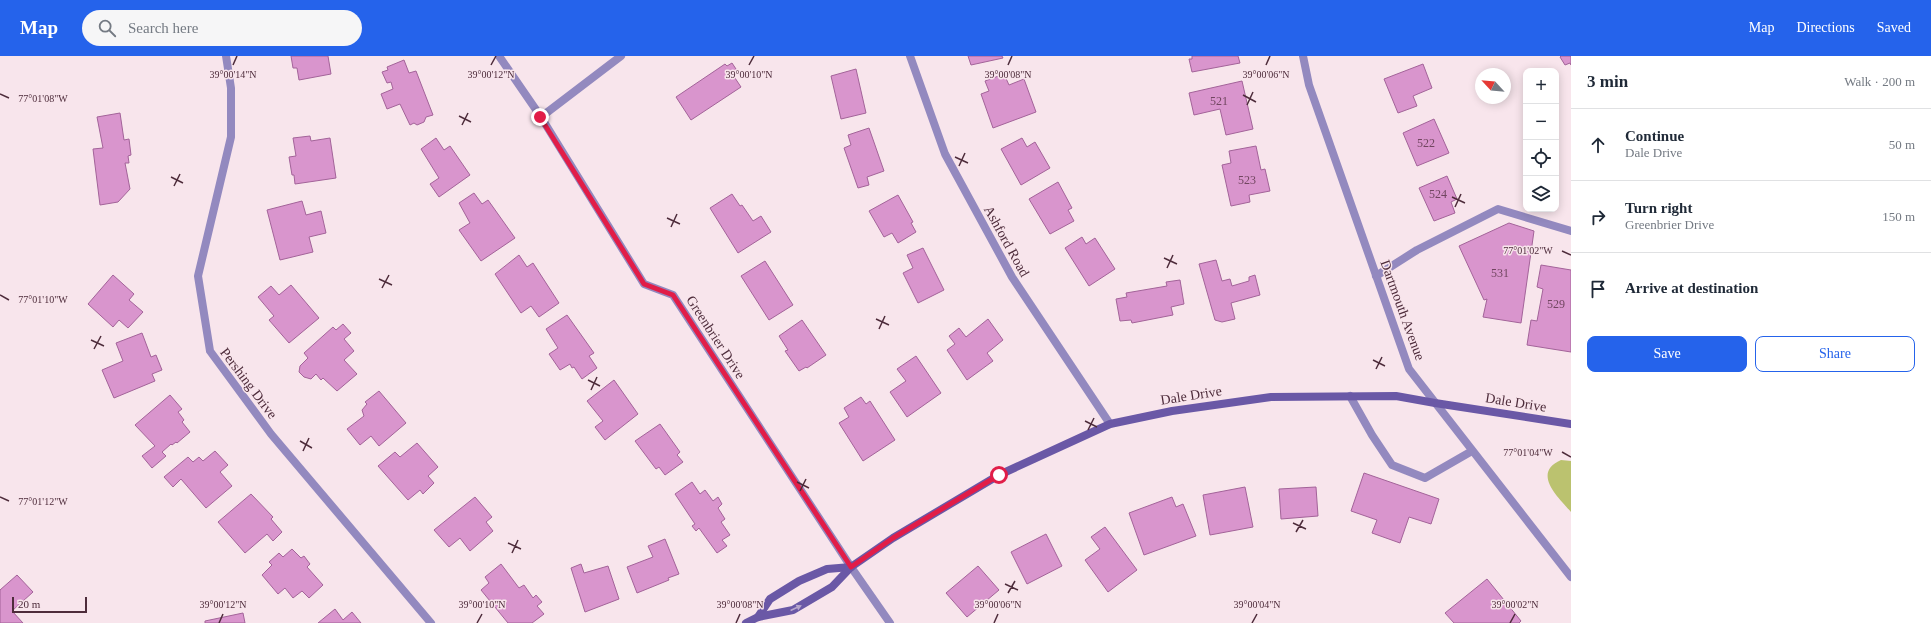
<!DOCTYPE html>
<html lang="en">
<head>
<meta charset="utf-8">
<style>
  :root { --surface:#fff; --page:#f6f6f7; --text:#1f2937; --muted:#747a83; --line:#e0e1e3; --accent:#2563eb }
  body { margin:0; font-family:"Times New Roman",serif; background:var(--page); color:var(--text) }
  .controls { position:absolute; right:12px; top:12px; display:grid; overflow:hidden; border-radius:8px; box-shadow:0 2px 10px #0003 }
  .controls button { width:36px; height:36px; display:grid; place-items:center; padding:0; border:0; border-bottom:1px solid var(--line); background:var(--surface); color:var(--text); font:20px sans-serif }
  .compass { position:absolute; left:1475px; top:12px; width:36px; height:36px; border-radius:50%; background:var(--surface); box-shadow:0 2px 10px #0003; rotate:296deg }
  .scale { position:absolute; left:12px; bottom:10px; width:75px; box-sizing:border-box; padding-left:4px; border:2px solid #4e2c3b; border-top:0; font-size:11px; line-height:14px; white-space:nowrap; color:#4e2c3b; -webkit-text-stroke:3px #f8e5ec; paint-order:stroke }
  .stop { position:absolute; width:12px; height:12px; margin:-9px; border:3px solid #e11d48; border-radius:50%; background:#fff }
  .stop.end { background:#e11d48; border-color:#fff; box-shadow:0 1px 4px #0008 }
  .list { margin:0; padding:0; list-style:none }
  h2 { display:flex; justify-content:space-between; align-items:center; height:52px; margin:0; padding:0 16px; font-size:17px }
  h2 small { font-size:13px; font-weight:400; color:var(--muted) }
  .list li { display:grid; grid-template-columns:26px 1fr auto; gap:12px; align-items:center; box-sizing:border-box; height:72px; padding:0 16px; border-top:1px solid var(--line) }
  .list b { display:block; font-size:15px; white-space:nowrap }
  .list p { margin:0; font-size:13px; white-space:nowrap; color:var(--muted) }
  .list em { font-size:13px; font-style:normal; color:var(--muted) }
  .actions { display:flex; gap:8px; padding:12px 16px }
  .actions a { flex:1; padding:9px 0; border:1px solid var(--accent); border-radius:8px; text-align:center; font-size:14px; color:var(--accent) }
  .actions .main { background:var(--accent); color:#fff }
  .icon { flex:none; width:22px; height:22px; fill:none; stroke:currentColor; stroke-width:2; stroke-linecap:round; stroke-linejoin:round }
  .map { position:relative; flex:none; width:1571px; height:567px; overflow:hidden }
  header { display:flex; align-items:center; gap:24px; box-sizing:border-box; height:56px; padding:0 20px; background:var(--accent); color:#fff }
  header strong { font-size:19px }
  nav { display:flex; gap:22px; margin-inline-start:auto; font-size:14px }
  .search { width:280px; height:36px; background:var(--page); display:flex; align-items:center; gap:10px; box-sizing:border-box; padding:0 14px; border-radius:22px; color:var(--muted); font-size:15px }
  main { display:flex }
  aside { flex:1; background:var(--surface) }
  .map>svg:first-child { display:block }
</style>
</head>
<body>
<header>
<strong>Map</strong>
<div class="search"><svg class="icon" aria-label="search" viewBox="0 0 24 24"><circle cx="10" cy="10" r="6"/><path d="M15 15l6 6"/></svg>Search here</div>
<nav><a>Map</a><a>Directions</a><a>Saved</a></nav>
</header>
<main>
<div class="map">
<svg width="1571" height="567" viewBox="0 0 1571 567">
  <rect width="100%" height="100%" fill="#f8e5ec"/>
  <path fill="#bbc26f" d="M1561,404L1571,405V456C1559,442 1531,417 1561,404Z"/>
  <g fill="#d995cd" stroke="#a36399">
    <path d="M291,0H328L331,18L299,24L297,12H293Z"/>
    <path d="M968,0H1002L1003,2L971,9Z"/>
    <path d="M1192,0H1238L1240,7L1192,16L1189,3H1192Z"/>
    <path d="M1561,0H1571V9L1570,7L1565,9L1560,1Z"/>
    <path d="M404,4L409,17L416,15L433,59L426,61L424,66L417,69L414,67L410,69L400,48L387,53L381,38L393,33L391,26L387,27L382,16L388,14L387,11Z"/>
    <path d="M732,7L738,16L733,19L741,31L691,64L676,41L725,8L727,10Z"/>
    <path d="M1423,8L1432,32L1413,40L1417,50L1398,57L1384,23Z"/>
    <path d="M856,13L866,57L841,63L831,20Z"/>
    <path d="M1004,18L1009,29L1024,23L1036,56L993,72L981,38L989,35L985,25Z"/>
    <path d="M1242,25L1253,73L1226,79L1220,53L1194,59L1189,37Z"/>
    <path d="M120,57L124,84L129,83L131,99L128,100L129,107H125L130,133L118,146L100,149L93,93L103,92L97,61Z"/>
    <path d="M1434,63L1449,97L1417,110L1403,77Z"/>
    <path d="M869,72L884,115L867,121L869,129L858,132L844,92L851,89L848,79Z"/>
    <path d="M310,80L311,85L330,82L336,122L295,128L294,119H292L289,101L296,100L293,82Z"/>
    <path d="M436,82L444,94L450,90L470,119L439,141L430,128L439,122L421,93Z"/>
    <path d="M1022,82L1027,91L1035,86L1050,112L1021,129L1001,93Z"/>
    <path d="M1256,90L1261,114L1265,113L1270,135L1249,139L1250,146L1231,150L1222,109L1231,107L1229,95Z"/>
    <path d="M1447,120L1457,143L1451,146L1455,157L1434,165L1419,132Z"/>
    <path d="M1058,126L1072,152L1068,154L1074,165L1050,178L1029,143Z"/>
    <path d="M474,137L482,148L488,144L515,182L481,205L459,174L470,167L459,147Z"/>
    <path d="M732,138L740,150L742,149L753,165L761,160L771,176L738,197L710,152Z"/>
    <path d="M898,139L913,166L911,167L916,176L898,187L892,177L884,181L869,155Z"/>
    <path d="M302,145L306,159L321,155L326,177L309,181L313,196L280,204L267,154Z"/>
    <path d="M1509,167L1534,175L1521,267L1483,261L1487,243L1484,244L1459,190Z"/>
    <path d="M1082,181L1086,188L1095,182L1115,213L1089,230L1065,192Z"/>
    <path d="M923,192L944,234L918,247L903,217L913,212L907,199Z"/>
    <path d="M519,199L527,211L533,207L559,247L539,261L531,250L521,257L495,218Z"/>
    <path d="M1216,204L1222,225L1230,223L1232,230L1249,225V221L1255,219L1260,239L1231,247L1235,263L1222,266L1215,264L1199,208Z"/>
    <path d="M765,205L793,249L769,264L741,220Z"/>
    <path d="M1541,209L1571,214V296L1527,289L1531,264L1537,265L1543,233L1537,231Z"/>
    <path d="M113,219L134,238L129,244L143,256L128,272L119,264L113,271L88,248Z"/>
    <path d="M1180,224L1184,248L1171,251L1173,259L1132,267L1131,264L1120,265L1116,243L1127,241L1126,237L1167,230L1166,226Z"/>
    <path d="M291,229L319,262L289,287L269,264L274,260L258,241L271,230L279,239Z"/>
    <path d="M567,259L594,297L589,300L597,312L582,323L574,311L572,312L570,308L560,314L549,298L558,292L546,273Z"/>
    <path d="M988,263L1003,284L987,297L993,305L967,324L947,294L955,288L949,280L959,272L966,281Z"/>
    <path d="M802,264L826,299L807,312L806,311L799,315L785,295L788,294L779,280Z"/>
    <path d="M343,268L351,277L344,283L354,295L344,304L357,318L337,335L323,322L321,324L316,318L311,323L304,321L299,316L300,310L308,302L304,297L333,271L336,274Z"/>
    <path d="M142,277L151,301L156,299L162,314L152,318L155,325L114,342L102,314L123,305L116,287Z"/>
    <path d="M916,300L941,337L907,361L890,336L906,325L897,313Z"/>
    <path d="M614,324L638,358L605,384L595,371L603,365L587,345Z"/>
    <path d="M379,335L406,367L379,390L371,380L360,389L347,373L364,360L362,354L367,348L365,346Z"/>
    <path d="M170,339L182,353L178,356L184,364L182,366L190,376L177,387L176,386L172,389L171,388L162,396L166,400L152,412L142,400L155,390L135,369Z"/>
    <path d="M861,341L866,348L870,345L895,384L863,405L839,367L849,361L844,352Z"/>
    <path d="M660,368L680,396L677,399L683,406L665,419L659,411L656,413L635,385Z"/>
    <path d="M417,387L438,411L428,420L434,427L423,438L420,434L408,444L378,410L395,396L400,401Z"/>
    <path d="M215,395L228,409L220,416L232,430L206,452L181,423L173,431L164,421L188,401L193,406L199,401L203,405Z"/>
    <path d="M1364,417L1439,443L1431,468L1409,461L1400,487L1372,477L1377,464L1351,455Z"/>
    <path d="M692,426L700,438L705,434L713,445L718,441L722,448L718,452L725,463L721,466L730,479L722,484L727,490L717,497L699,472L696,475L692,470L695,468L675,438Z"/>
    <path d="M1245,431L1253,471L1210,479L1203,439Z"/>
    <path d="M1316,431L1318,460L1281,463L1279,433Z"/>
    <path d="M251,438L273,461L271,463L282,476L273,485L267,478L245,497L218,466Z"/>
    <path d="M475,441L492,461L486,466L493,475L470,495L460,482L449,491L434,474Z"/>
    <path d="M1172,441L1176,451L1183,448L1196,480L1144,499L1129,457Z"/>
    <path d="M1105,471L1137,514L1108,536L1085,504L1100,493L1091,481Z"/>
    <path d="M1046,478L1062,510L1027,528L1011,496Z"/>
    <path d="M665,483L679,518L668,522L669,524L637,537L627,511L653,501L648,490Z"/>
    <path d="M292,493L301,502L304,500L310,508L307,511L323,529L309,542L302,535L293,542L285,532L278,538L262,519L272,509L269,506L279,497L283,501Z"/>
    <path d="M501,508L519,532L524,529L533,542L536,539L542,546L537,550L544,558L532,567H508L481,534L489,527L485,521Z"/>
    <path d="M581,508L584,517L608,510L619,543L585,556L571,512Z"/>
    <path d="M978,510L999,534L967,561L946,537Z"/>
    <path d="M17,519L33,536L12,555L23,567H0V534Z"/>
    <path d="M1487,523L1521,565L1519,567H1454L1445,557Z"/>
    <path d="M335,553L343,564L352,556L361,567H318Z"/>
    <path d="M243,557L245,567H205V565Z"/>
  </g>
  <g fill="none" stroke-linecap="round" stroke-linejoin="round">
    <g stroke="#9389bf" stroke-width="8">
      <path d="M1376,220L1417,194L1498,153L1571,175"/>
      <path d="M1350,340L1372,379L1392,409L1425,422L1472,395"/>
    </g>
    <g stroke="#9389bf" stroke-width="8">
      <path d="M226,0L231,32V81L198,220L210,295L271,378L431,567"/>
      <path d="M499,0L541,61L644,228L673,239L851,511L890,567"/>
      <path d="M910,0L945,98L1012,221L1110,368"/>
      <path d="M1303,0L1309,29L1409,313L1571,521"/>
      <path d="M541,61L621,0"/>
    </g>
    <g stroke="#6a58a6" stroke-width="8">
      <path d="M758,561L770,543L799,525L827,513L851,511"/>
      <path d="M746,567L758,561L793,554L832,531L851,511L893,482L999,419L1110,368L1172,355L1271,341L1396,340L1435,347L1571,368"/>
    </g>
  </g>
  <defs><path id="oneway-solid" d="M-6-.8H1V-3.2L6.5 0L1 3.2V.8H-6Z"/></defs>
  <use fill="#b8a6cc" href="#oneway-solid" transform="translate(796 552) rotate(-25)"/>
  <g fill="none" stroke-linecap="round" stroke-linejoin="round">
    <path stroke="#e11d48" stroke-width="5" d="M540,61L644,228L673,239L851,511L893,482L999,419"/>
  </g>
  <path fill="none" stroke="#4e2c3b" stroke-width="1.5" d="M233,9L237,0M491,9L496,0M749,9L754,0M1008,9L1012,0M1266,9L1270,0M0,38L9,42M1243,39L1256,46M1247,49L1253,36M459,60L471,66M462,69L468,57M955,101L968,107M959,110L965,97M171,121L183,127M174,130L180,118M1452,141L1465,147M1455,151L1461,138M667,162L680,168M671,171L677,158M1562,195L1571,199M1164,202L1177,208M1167,212L1173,199M379,223L392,229M382,232L389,219M0,239L9,244M876,263L889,269M879,273L885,260M91,284L104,290M94,293L101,280M1373,304L1385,310M1376,313L1382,301M588,324L600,330M591,334L597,321M1085,365L1097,371M1088,374L1094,362M300,385L312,392M303,395L309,382M1562,396L1571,401M797,426L809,432M800,435L806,423M0,441L9,445M1293,467L1306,473M1296,476L1303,464M508,487L521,493M512,497L518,484M1005,528L1018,534M1008,537L1015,525M219,567L223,558M477,567L482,558M736,567L740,558M994,567L998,558M1252,567L1257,558M1510,567L1515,558"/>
  <g text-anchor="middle" stroke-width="3" stroke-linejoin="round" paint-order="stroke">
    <g font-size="12" fill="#714660">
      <text x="1219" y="49">521</text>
      <text x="1426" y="91">522</text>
      <text x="1247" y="128">523</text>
      <text x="1438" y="142">524</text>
      <text x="1500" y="221">531</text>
      <text x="1556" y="252">529</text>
    </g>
    <g font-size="14" fill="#4e2c3b" stroke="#f8e5ec">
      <text transform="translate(1007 185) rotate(61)" y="5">Ashford Road</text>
      <text transform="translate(1403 254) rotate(70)" y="5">Dartmouth Avenue</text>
      <text transform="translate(716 281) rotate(57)" y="5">Greenbrier Drive</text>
      <text transform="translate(249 327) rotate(53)" y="5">Pershing Drive</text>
      <text transform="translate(1191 339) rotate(-9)" y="5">Dale Drive</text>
      <text transform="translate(1516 346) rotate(9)" y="5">Dale Drive</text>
    </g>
  </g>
  <g font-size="10" text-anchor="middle" fill="#4e2c3b" stroke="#f8e5ec" stroke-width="3" stroke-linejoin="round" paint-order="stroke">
    <text x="233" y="22">39°00'14"N</text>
    <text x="491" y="22">39°00'12"N</text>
    <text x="749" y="22">39°00'10"N</text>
    <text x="1008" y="22">39°00'08"N</text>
    <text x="1266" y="22">39°00'06"N</text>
    <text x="43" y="46">77°01'08"W</text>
    <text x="1528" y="198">77°01'02"W</text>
    <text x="43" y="247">77°01'10"W</text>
    <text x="1528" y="400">77°01'04"W</text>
    <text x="43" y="449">77°01'12"W</text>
    <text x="223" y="552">39°00'12"N</text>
    <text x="482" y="552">39°00'10"N</text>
    <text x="740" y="552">39°00'08"N</text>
    <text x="998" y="552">39°00'06"N</text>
    <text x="1257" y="552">39°00'04"N</text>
    <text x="1515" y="552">39°00'02"N</text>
  </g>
</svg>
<div class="controls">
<button>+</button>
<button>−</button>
<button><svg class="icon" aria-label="locate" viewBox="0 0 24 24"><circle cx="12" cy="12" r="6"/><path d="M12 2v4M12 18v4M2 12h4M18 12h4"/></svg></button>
<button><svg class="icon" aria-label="layers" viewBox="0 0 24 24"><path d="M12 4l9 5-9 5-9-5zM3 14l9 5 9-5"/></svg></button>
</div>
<svg class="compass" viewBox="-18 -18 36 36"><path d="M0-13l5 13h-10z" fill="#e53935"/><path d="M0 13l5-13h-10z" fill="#747a83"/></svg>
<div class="scale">20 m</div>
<div class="stop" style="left:999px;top:419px"></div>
<div class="stop end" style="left:540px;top:61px"></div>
</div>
<aside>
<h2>3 min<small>Walk · 200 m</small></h2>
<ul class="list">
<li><svg class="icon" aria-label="ahead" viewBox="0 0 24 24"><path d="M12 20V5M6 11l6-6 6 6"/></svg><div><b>Continue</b><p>Dale Drive</p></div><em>50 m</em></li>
<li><svg class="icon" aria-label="right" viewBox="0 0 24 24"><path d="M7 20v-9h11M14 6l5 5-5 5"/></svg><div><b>Turn right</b><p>Greenbrier Drive</p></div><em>150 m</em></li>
<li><svg class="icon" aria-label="arrive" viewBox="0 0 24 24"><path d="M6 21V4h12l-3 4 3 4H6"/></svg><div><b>Arrive at destination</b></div></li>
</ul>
<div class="actions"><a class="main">Save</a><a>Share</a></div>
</aside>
</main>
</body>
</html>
